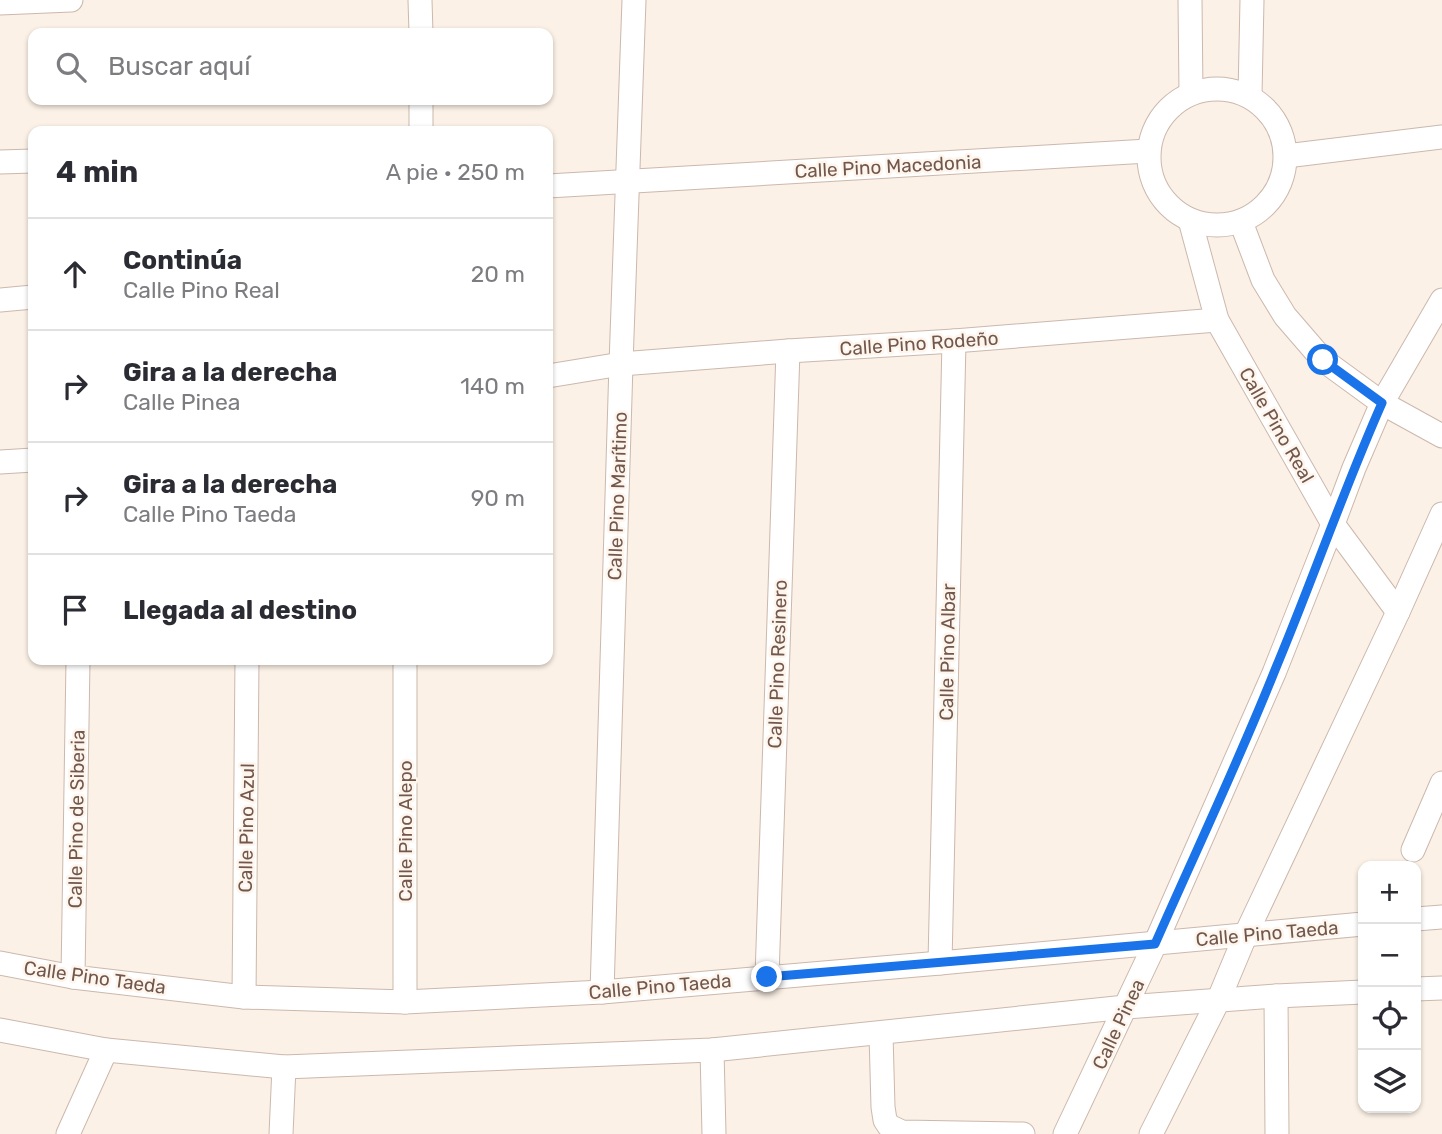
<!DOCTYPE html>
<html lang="es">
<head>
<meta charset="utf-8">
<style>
  :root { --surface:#fff; --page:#f7f7f7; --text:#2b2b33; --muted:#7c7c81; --line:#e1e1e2 }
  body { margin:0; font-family:Rubik,sans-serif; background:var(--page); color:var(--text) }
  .controls { position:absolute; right:21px; bottom:21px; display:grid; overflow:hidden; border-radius:14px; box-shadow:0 2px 5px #0004 }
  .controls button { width:63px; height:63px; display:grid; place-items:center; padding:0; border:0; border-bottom:2px solid var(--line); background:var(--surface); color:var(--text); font:35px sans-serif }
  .stop { position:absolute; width:21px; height:21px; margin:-16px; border:5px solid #1a73e8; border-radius:50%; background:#fff }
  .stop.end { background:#1a73e8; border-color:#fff; box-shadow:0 2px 7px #0008 }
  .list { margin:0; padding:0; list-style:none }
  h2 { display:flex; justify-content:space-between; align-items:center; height:91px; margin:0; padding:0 28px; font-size:30px }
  h2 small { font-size:23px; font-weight:400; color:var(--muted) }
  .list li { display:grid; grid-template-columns:46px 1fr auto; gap:21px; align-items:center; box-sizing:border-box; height:112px; padding:0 28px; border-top:2px solid var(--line) }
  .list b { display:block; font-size:26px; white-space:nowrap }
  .list p { margin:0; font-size:23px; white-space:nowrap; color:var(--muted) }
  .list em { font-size:23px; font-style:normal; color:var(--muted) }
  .icon { flex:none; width:38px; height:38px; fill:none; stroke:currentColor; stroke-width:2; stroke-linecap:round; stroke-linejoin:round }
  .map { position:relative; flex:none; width:1442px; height:1134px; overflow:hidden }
  .search { position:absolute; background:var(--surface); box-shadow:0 2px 5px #0004; left:28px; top:28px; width:525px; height:77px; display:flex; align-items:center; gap:18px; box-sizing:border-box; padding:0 24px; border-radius:14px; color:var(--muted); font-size:26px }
  .panel { position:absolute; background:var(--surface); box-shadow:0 2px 5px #0004; left:28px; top:126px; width:525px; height:539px; border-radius:14px }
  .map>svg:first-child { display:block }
</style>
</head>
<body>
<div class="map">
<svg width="1442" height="1134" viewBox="0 0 1442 1134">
  <rect width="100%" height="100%" fill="#fbf1e6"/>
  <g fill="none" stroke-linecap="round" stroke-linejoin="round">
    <defs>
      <g id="minor">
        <path d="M420,0L421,33"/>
        <path d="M1190,0L1191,93"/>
        <path d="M0,3L71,0"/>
        <circle cx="1217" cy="157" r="68"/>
        <path d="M1250,95L1252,0"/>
        <path d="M421,100V131"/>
        <path d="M1286,156L1442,137"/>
        <path d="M0,162L33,161"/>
        <path d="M548,186L1148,151"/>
        <path d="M1190,220L1217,320L1333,524L1398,612"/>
        <path d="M1241,222L1263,280L1285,316L1323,360L1382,403L1442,436"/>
        <path d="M0,300L33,297"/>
        <path d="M548,376L621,364L788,351L954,341L1217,320"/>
        <path d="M0,462L33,460"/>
        <path d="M405,660V1002"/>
        <path d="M1413,850L1442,783"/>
        <path d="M1416,919L1442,917"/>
        <path d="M0,963L73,977L244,997L405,1002L602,992L940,963L1363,924"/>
        <path d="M940,963L954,341"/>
        <path d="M73,977L78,660"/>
        <path d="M767,977L788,351"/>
        <path d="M1416,989L1442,988"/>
        <path d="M602,992L621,364L634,0"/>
        <path d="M1276,996L1277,1134"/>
        <path d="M244,997L247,660"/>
        <path d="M0,1030L106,1050L284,1067L712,1050L1126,1007L1276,996L1363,992"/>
        <path d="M881,1034L883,1107L885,1120L889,1126L902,1132L1023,1134"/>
        <path d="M712,1050L714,1134"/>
        <path d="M68,1134L106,1050"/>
        <path d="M281,1134L284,1067"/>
        <path d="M1065,1134L1155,944L1274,673L1333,524L1354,468L1382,403L1442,300"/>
        <path d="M1151,1134L1218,1001L1246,934L1398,612L1442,514"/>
      </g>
    </defs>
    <use href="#minor" stroke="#ccb8ad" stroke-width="25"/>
    <use href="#minor" stroke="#fff" stroke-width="23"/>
  </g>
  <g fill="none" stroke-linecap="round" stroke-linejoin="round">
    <path stroke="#1a73e8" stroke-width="9" d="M767,977L1155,944C1195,853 1238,763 1275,670C1312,582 1343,491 1382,403L1323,360"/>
  </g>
  <g text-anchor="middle" stroke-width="5" stroke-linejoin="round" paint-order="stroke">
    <g font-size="19" fill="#72574d" stroke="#fef5ec">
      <text transform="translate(888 166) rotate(-3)" y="7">Calle Pino Macedonia</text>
      <text transform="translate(919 343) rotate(-4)" y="7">Calle Pino Rodeño</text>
      <text transform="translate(1277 425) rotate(60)" y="7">Calle Pino Real</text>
      <text transform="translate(617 496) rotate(-88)" y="7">Calle Pino Marítimo</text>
      <text transform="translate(947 652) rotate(-89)" y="7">Calle Pino Albar</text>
      <text transform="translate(777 664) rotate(-88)" y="7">Calle Pino Resinero</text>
      <text transform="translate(76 819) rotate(-89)" y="7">Calle Pino de Siberia</text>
      <text transform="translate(246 828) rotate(-89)" y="7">Calle Pino Azul</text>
      <text transform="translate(405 831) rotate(-90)" y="7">Calle Pino Alepo</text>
      <text transform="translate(1267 933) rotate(-5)" y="7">Calle Pino Taeda</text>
      <text transform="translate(95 977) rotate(8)" y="7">Calle Pino Taeda</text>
      <text transform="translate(660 986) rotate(-5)" y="7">Calle Pino Taeda</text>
      <text transform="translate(1118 1024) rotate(-65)" y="7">Calle Pinea</text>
    </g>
  </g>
</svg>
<div class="controls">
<button>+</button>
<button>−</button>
<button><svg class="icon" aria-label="locate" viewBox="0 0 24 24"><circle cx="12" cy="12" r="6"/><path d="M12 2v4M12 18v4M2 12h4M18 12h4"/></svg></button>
<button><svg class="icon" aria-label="layers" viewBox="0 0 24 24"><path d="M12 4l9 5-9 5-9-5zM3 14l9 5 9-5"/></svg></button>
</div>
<div class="stop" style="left:1323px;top:360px"></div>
<div class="stop end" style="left:767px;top:977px"></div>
<div class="search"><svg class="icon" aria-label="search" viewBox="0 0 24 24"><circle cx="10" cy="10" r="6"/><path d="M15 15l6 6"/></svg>Buscar aquí</div>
<section class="panel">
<h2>4 min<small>A pie · 250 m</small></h2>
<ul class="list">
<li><svg class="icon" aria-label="ahead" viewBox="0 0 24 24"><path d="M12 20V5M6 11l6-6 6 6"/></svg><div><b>Continúa</b><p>Calle Pino Real</p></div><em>20 m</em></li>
<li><svg class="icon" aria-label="right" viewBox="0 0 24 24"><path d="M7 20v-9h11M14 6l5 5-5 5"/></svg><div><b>Gira a la derecha</b><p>Calle Pinea</p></div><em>140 m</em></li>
<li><svg class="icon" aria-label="right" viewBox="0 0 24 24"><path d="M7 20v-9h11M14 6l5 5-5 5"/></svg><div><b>Gira a la derecha</b><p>Calle Pino Taeda</p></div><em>90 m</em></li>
<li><svg class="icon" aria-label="arrive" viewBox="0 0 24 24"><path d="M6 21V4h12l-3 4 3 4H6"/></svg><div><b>Llegada al destino</b></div></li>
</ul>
</section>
</div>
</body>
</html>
